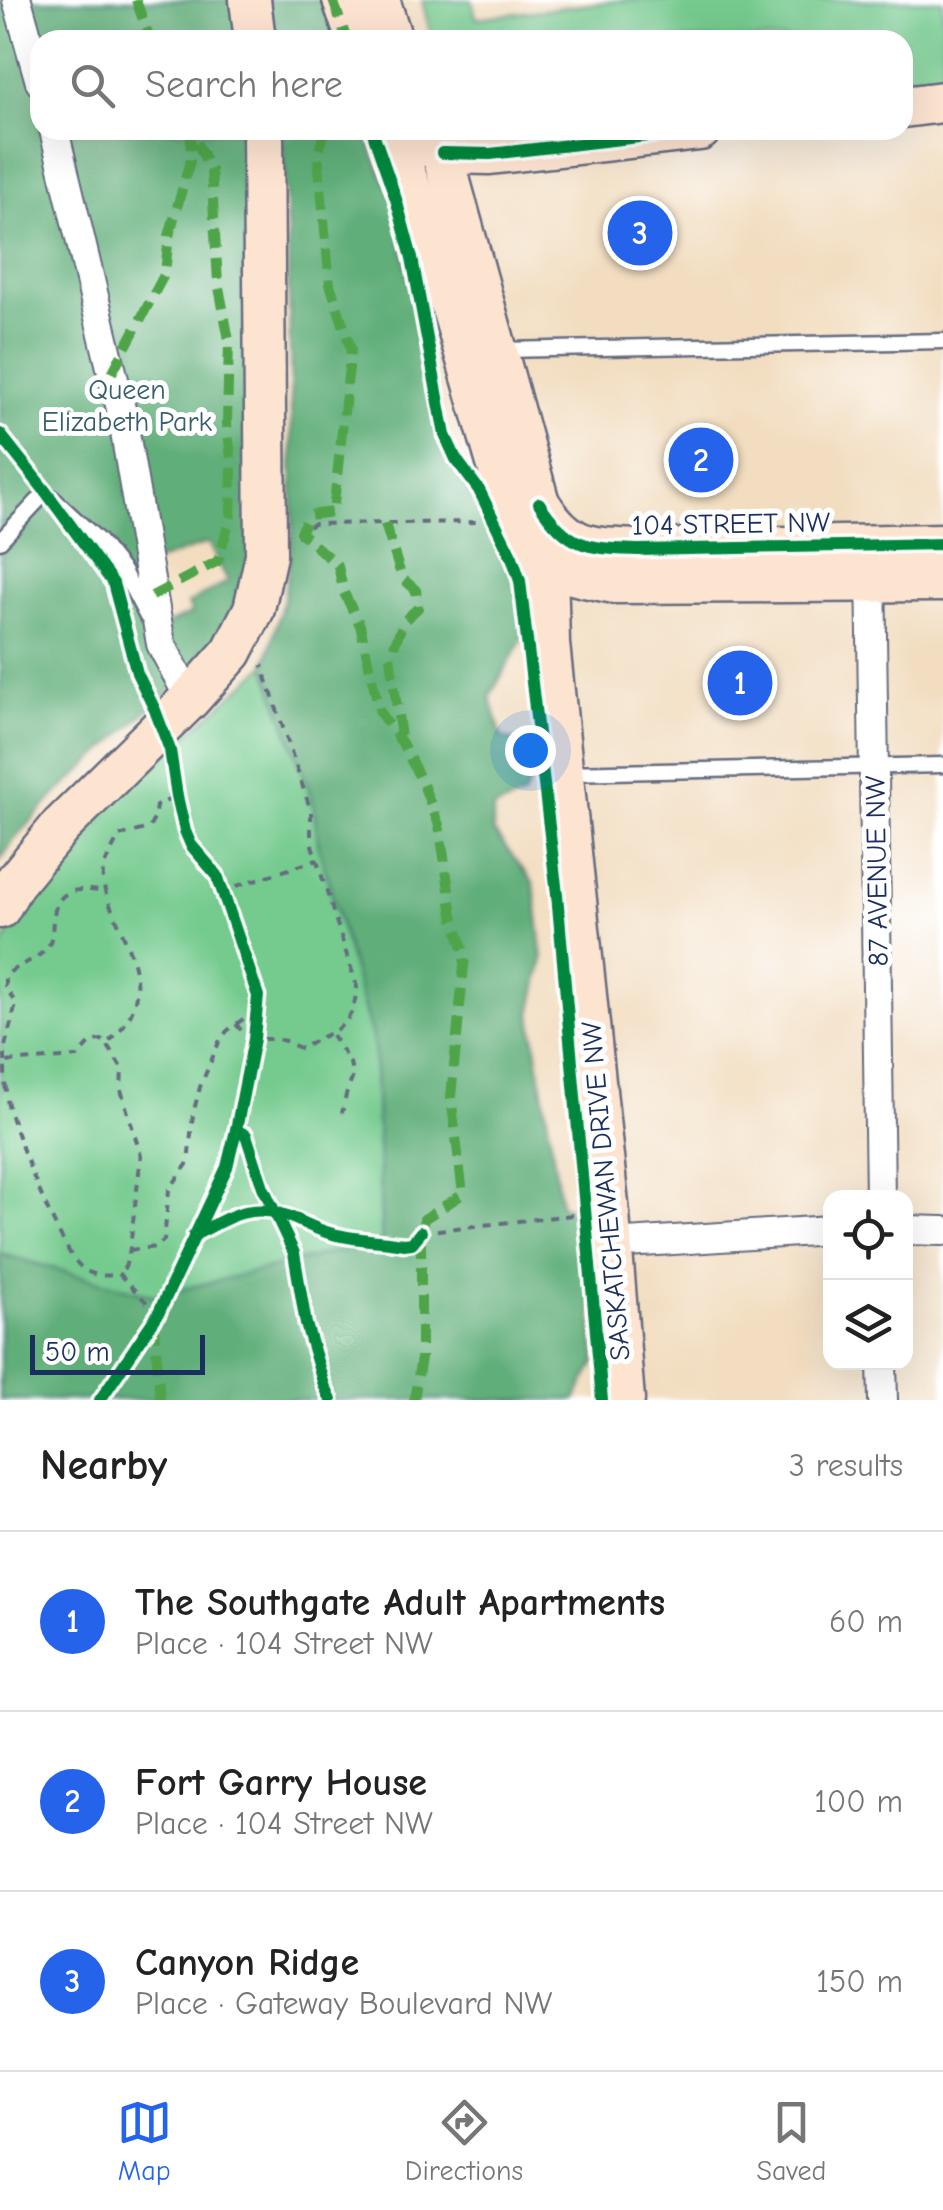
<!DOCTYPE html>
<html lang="en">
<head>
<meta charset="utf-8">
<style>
  :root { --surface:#fff; --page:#f2f2f2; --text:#222; --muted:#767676; --line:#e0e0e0; --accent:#2563eb }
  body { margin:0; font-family:"Comic Neue",sans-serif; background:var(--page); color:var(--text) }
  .controls { position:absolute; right:30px; bottom:30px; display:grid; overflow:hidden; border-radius:20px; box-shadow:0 10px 40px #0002 }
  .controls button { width:90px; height:90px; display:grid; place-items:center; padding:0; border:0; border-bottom:2px solid var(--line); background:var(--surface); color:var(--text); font:50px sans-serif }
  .scale { position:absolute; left:30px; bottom:25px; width:175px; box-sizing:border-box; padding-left:10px; border:5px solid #1b2f5e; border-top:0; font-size:28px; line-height:35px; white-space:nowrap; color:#1b2f5e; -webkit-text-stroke:8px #fff; paint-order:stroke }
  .you { position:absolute; left:530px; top:750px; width:35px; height:35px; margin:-25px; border:8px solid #fff; border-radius:50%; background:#1a73e8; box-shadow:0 0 0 15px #1a73e833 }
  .badge { display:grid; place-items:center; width:65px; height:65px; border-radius:50%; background:var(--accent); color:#fff; font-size:32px; font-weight:700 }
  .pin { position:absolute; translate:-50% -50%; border:5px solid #fff; box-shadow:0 2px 10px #0006 }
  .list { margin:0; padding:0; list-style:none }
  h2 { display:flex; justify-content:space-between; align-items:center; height:130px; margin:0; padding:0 40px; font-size:42px }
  h2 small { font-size:32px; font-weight:400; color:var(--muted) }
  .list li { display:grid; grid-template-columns:65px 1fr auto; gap:30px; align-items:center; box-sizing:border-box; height:180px; padding:0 40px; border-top:2px solid var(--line) }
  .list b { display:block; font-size:38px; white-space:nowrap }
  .list p { margin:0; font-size:32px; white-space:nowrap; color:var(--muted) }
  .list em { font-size:32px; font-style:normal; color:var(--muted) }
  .icon { flex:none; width:55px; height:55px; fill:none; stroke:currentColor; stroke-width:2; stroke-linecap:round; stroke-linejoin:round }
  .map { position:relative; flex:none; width:943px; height:1400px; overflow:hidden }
  .search { position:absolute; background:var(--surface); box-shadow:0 10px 40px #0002; left:30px; right:30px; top:30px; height:110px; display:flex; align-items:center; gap:25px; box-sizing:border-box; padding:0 35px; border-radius:30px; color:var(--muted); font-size:38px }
  .sheet { height:670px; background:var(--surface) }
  nav { display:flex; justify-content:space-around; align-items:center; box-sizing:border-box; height:140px; border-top:2px solid var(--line); background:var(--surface); font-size:28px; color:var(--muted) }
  nav a { display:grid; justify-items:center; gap:5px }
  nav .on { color:var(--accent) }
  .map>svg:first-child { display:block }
</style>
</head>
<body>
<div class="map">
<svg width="943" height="1400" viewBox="0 0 943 1400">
  <rect width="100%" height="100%" fill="#fff"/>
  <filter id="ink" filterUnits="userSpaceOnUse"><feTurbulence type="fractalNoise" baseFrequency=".01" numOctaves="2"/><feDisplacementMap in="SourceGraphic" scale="20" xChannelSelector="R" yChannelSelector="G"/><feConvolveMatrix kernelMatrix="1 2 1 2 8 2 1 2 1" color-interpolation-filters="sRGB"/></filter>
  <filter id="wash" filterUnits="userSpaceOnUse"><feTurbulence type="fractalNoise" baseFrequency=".0048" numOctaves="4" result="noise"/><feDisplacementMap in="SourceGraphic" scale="40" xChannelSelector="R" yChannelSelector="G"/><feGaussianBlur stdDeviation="2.25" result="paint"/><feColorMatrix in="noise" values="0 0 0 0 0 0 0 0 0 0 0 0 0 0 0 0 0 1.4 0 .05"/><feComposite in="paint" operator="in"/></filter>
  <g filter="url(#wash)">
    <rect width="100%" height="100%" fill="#f2ddc0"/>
    <g fill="#75ca8e" stroke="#487c76" stroke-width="2.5">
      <path d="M422,0H472L476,18L623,0H943V86L903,90V40H432Z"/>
      <path d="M265,666L313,801L319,848L374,1044L382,1242L154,1296L0,1254V951L48,858Z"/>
    </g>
    <g fill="#60ae79" stroke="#3e6e6c" stroke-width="2.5" fill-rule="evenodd">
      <path d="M0,0H236L241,40H40V130H251L253,558L240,609L197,665L54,796L13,841L0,861ZM208,543L228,581L188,604L192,613L158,629L146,565Z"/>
      <path d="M267,0H329L343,40H272Z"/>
      <path d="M282,130H367L373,153L395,204L437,432L443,451L491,526L519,586L525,634L490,696L502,738L524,743L530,781L524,796L493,809V831L534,884L543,959L531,1014L561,1206L583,1212L596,1361L575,1400H0V1254L154,1296L382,1241L374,1044L319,848L313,801L265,666L284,598L292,542L293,515L288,246Z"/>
    </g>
  </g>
  <g filter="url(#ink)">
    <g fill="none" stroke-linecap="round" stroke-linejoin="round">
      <defs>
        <g id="lane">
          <path d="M502,350L943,341"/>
          <path d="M0,541L46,492L99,541L123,571L147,617"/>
          <path d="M564,773L943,765"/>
        </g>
        <g id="street">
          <path d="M17,0L40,82"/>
          <path d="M54,130L121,409L161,644L190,699"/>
          <path d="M871,564L880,1198"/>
          <path d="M906,1230L943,1231"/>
          <path d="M611,1244L830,1230"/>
          <path d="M882,1362L883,1400"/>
        </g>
        <g id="secondary">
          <path d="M250,0L255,40"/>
          <path d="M343,0L357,40"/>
          <path d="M379,0L392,40"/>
          <path d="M903,107L943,102"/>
          <path d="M389,130L442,274L516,528C547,573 564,573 615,583L943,581"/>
          <path d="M422,130L433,148L442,153L539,503L547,565L549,644L609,1214L624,1400"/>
          <path d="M442,153L490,154L700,130"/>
          <path d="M539,503C569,550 589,548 640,550L943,544"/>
          <path d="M0,908L14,883L61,826L190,699L232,652L254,609L266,555L263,130"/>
        </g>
      </defs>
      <use href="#lane" stroke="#666c80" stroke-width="19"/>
      <use href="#street" stroke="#666c80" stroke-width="32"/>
      <use href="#secondary" stroke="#666c80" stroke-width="45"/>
      <g stroke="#666c80" stroke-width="4" stroke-dasharray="8 8" stroke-linecap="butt">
        <path d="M299,538L300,532L313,524L482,522"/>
        <path d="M221,891L317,860"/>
        <path d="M236,1024C253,1047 264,1035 285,1041C288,1042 299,1048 302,1049C332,1027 352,1035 357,987L311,842V811L262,665"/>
        <path d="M332,1035L350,1063L353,1076L346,1095L342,1113"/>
        <path d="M108,1046L122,1069L121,1090L141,1156L129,1255L125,1267L119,1274"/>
        <path d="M5,1062V1046L16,1004L5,986V977C16,964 34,962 45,950C53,942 52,931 53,920C57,886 78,888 106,892"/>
        <path d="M421,1232L572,1215"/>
        <path d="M130,1250L156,1247L164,1240L169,1190L188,1163L193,1114L200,1087L220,1040L227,1031L258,1008"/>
        <path d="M158,1314L119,1274C106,1277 91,1276 81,1267C60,1249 17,1139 9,1109C5,1093 5,1078 5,1062L78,1057L92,1041L102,1040L106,1044C153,1005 137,965 115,916C109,903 101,886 103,871C103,865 116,842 119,836L149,828L154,819L156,806L177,796"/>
      </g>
      <use href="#lane" stroke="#fff" stroke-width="14"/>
      <use href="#street" stroke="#fff" stroke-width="28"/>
      <use href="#secondary" stroke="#fde4d1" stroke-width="40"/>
      <g stroke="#4fa44a" stroke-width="10" stroke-dasharray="20 10" stroke-linecap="butt">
        <path d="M136,0L150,40"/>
        <path d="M333,0L347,40"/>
        <path d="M325,130L318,155L330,284L351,349L333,512L309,515L300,532L338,566L344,593L360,625L380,713L402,743L422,782L439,825L453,915L465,955L451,1097L463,1194L424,1219L421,1232V1358L414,1400"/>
        <path d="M112,373L165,273L169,236L190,161L191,132"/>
        <path d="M385,524L402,578L416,590L418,608L404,621L390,656L401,738"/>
        <path d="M152,596L218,561L231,515L232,466L227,424L229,340L218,282L211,170L190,130"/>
        <path d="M154,1320L160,1400"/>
      </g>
      <defs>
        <g id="cycleway">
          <path d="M372,130L396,199L412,258L445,435L456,459L479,490L512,557L520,581L557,894L602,1400"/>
          <path d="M442,153L490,154L700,130"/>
          <path d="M0,434L46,492L113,583L137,673L155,710L170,750L177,796L185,831L191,845L217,875L258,996L254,1039L236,1130L246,1135L263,1187L294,1253L306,1324L324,1385L331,1400"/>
          <path d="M539,503C569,550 589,548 640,550L943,544"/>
          <path d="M194,1235C212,1227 232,1213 252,1211C279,1207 302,1224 326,1232C350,1240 378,1240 404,1244L412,1243L421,1232"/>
          <path d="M100,1400L158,1314L227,1167L236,1130"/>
        </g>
      </defs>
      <use href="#cycleway" stroke="#fff" stroke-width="19"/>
      <use href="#cycleway" stroke="#00873e" stroke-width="12"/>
    </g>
  </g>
  <g text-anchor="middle" stroke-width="10" stroke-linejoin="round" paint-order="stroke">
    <g font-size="28" fill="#365e6c" stroke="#fff">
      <text x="127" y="399">Queen<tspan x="127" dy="32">Elizabeth Park</tspan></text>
    </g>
    <g font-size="28" fill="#1b2f5e" stroke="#fff">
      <text transform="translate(731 523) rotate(-1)" y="10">104 STREET NW</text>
      <text transform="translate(876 871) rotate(-91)" y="10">87 AVENUE NW</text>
      <text transform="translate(605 1191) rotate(-95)" y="10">SASKATCHEWAN DRIVE NW</text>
    </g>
  </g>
</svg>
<div class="controls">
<button><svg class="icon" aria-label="locate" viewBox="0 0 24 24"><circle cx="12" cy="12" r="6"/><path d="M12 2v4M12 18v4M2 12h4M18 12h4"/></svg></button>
<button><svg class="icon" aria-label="layers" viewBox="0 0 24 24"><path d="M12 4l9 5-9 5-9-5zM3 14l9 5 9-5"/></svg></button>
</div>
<div class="scale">50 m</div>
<div class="you"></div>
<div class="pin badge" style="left:740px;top:683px">1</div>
<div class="pin badge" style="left:701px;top:460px">2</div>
<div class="pin badge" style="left:640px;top:233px">3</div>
<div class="search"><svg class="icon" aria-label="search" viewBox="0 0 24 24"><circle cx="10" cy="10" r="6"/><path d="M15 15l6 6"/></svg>Search here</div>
</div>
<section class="sheet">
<h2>Nearby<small>3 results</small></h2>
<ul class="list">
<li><span class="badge">1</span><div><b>The Southgate Adult Apartments</b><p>Place · 104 Street NW</p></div><em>60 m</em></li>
<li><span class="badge">2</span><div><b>Fort Garry House</b><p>Place · 104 Street NW</p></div><em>100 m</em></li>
<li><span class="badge">3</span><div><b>Canyon Ridge</b><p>Place · Gateway Boulevard NW</p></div><em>150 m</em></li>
</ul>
</section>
<nav>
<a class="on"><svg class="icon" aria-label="map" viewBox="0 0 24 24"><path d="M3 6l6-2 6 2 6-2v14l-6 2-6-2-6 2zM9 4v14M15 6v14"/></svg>Map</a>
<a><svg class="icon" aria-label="directions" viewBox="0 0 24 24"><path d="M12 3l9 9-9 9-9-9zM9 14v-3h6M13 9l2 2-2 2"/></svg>Directions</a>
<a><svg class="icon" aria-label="saved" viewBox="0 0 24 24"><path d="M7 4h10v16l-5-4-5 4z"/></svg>Saved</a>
</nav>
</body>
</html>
